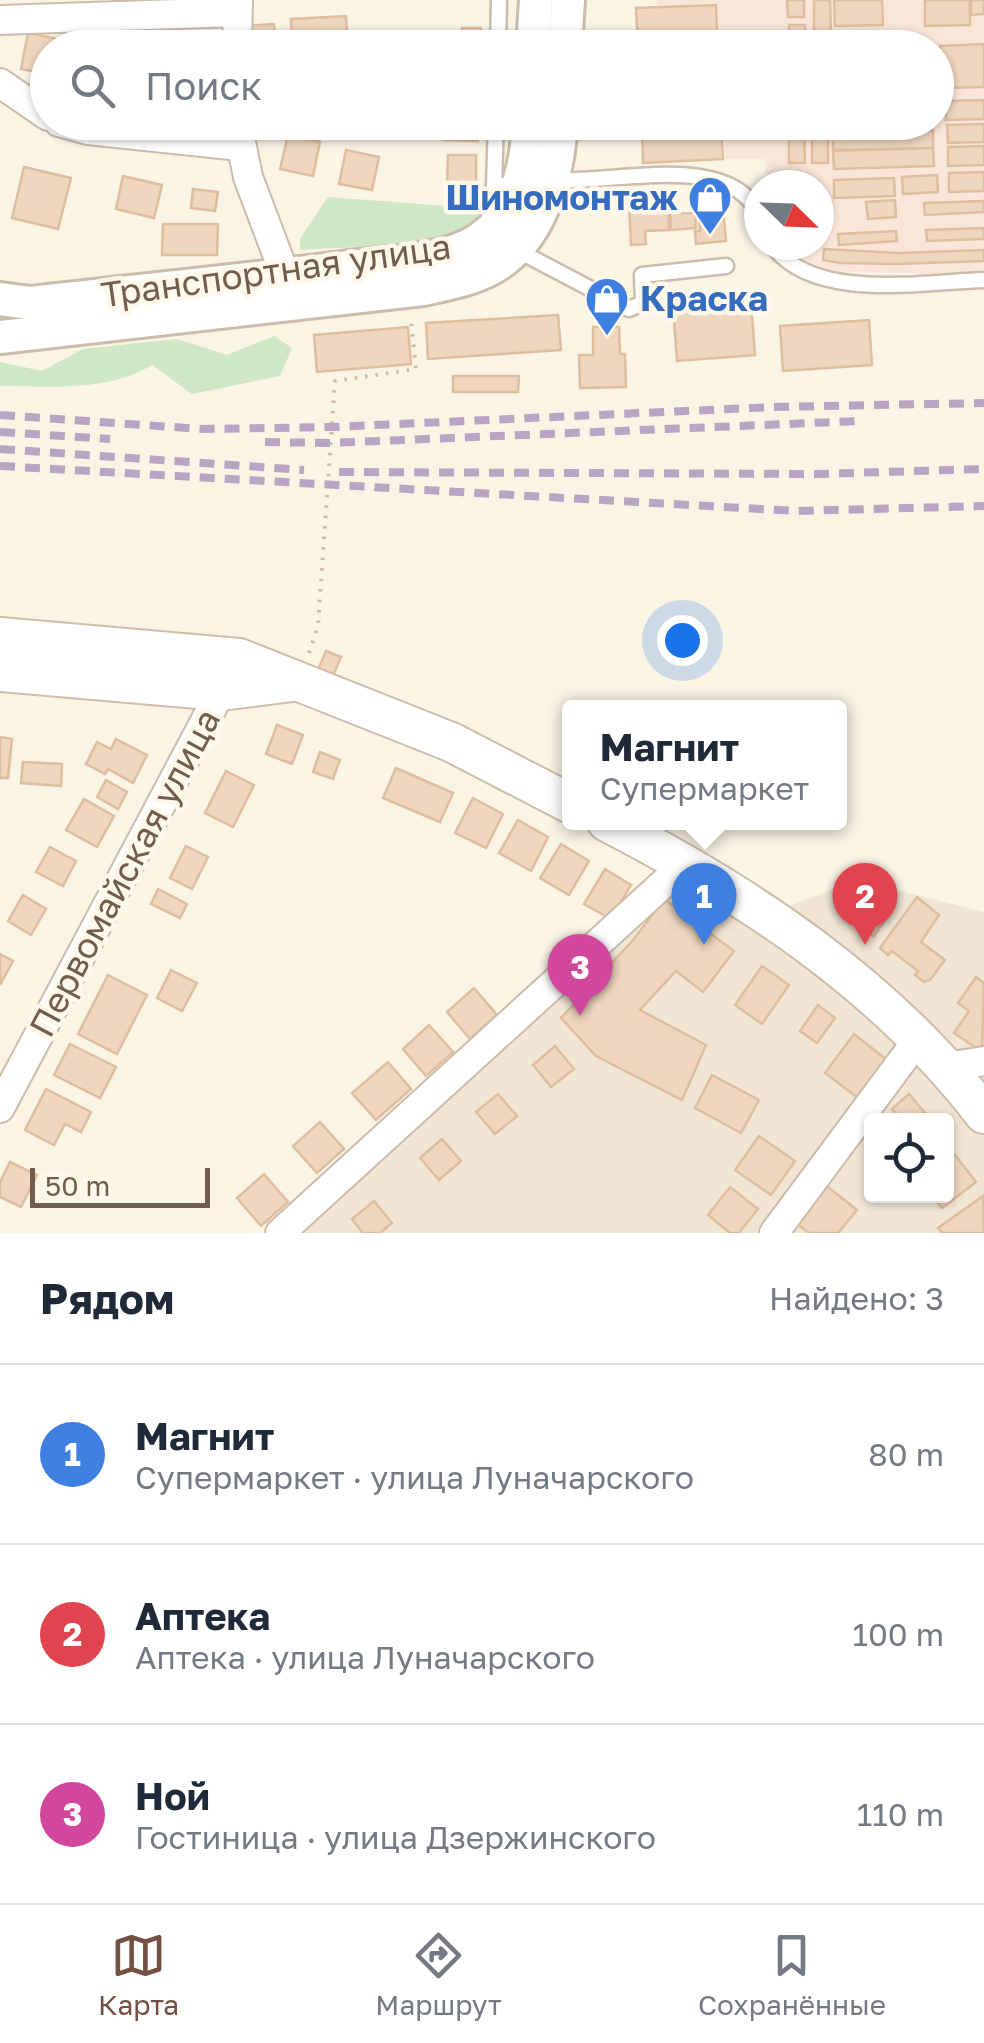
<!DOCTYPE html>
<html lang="ru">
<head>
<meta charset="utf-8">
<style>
  :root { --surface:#fff; --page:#f2f2f3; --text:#1f2937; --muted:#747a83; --line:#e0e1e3; --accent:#744f44 }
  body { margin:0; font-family:"Golos Text",sans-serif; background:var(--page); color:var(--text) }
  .controls { position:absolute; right:30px; bottom:30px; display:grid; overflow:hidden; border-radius:10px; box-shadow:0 2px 8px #0004 }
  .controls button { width:90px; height:90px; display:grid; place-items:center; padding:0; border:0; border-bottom:2px solid var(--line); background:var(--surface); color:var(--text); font:50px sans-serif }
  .compass { position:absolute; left:744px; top:170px; width:90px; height:90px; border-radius:50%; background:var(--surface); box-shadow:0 2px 8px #0004; rotate:113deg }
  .scale { position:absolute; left:30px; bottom:25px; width:180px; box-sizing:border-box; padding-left:10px; border:5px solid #715d4c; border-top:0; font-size:28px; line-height:35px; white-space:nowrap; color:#715d4c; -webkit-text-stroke:8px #fef8eb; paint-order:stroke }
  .you { position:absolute; left:682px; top:640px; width:35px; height:35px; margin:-25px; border:8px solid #fff; border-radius:50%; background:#1a73e8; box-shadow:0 0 0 15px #1a73e833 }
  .badge { display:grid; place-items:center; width:65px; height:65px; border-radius:50%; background:var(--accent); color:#fff; font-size:32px; font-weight:700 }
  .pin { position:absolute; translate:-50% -82px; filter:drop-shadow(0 2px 5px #0008) }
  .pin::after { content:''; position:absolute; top:52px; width:35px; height:30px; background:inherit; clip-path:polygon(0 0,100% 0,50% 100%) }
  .popup { position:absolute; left:562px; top:700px; width:285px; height:130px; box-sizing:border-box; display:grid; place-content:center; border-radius:10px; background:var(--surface); filter:drop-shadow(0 2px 8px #0005); font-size:32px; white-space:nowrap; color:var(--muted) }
  .popup b { font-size:38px; color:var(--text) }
  .popup::after { content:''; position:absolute; left:50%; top:100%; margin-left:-20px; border:20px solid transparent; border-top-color:var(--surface) }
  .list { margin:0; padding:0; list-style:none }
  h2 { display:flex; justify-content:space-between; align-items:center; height:130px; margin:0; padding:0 40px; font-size:42px }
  h2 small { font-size:32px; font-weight:400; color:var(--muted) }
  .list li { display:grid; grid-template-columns:65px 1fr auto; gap:30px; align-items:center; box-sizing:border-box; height:180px; padding:0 40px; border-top:2px solid var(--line) }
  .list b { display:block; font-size:38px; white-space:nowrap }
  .list p { margin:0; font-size:32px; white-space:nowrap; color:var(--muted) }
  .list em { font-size:32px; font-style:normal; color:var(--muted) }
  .icon { flex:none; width:55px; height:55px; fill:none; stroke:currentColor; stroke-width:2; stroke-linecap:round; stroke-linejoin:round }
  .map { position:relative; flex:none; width:984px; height:1233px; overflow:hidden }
  .search { position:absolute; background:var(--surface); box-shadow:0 2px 8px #0004; left:30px; right:30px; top:30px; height:110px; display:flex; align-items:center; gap:25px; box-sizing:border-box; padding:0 35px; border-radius:55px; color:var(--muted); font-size:38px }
  .sheet { height:670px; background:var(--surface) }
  nav { display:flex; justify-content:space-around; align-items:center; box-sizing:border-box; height:140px; border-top:2px solid var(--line); background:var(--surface); font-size:28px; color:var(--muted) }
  nav a { display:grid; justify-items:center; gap:5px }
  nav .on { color:var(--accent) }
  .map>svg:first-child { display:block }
</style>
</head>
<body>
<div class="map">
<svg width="984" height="1233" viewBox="0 0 984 1233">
  <rect width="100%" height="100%" fill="#faf4e5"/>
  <path fill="#f1e6d4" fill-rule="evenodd" d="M687,870L755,919L858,880L984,912V1233H288ZM872,1120H946V1196H872Z"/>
  <path fill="#fae6d9" d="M657,0H984V270L931,274L828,271L792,253L786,245H819V185H768L765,159H725L724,123L936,122V48L720,47L718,3L657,6Z"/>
  <g fill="#cfe7c4">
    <path d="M328,197L487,209V217C431,250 364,245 300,250V239Z"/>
    <path d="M274,336L292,348L280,376L192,394L152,365C109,392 49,386 0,386V362L42,371L83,349L177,339L227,355Z"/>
  </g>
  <g fill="#eed6bf" stroke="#dfbea0" stroke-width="2.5">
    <path d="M787,0H804V17H788Z"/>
    <path d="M814,0H830L831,32H814Z"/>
    <path d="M834,0H882L883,25L835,26Z"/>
    <path d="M925,0H970V25L925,26Z"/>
    <path d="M971,0H984V14L971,15Z"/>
    <path d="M716,5L718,48H638L636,8Z"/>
    <path d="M346,16L348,48H292L291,19Z"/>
    <path d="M274,24L276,48H245L243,26Z"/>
    <rect x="789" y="25" width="16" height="23"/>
    <path d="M462,28H481L482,48H462Z"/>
    <path d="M129,31L130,48H94L93,32Z"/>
    <path d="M28,33L63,40L62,48H48V74L21,69Z"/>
    <rect x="811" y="36" width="16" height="12"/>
    <path d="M984,44V87L942,88L940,46Z"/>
    <path d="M984,100V119L946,120V101Z"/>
    <path d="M443,122H479L478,141L443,140Z"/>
    <path d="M642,122H721L723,159L643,163Z"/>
    <path d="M789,122H804L805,163H789Z"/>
    <rect x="812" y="122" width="16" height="41"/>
    <path d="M832,122H879V130L833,131Z"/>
    <path d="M984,124V142L948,143L947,125Z"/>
    <path d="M933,130V148L833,150V133Z"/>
    <path d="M288,135L320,142L313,176L280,169Z"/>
    <path d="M984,146V165L948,166V147Z"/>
    <path d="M933,148L934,166L834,169L833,151Z"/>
    <path d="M346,150L379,157L372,190L339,184Z"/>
    <path d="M448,155H476V184H447Z"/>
    <path d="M24,167L71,178L58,229L12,218Z"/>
    <path d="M984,172V191L949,192V173Z"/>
    <path d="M937,175L938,192L903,194L902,177Z"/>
    <path d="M123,176L162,185L154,218L116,209Z"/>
    <path d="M894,178L895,196L834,198V180Z"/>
    <path d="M193,189L218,192L215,211L191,208Z"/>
    <path d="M895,200L896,217L868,219L866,202Z"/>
    <path d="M984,201V212L925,215L924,203Z"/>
    <path d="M668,202L669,230L645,231L646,244L631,245L629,204Z"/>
    <path d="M695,213L696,228L671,230L670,214Z"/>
    <path d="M724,219L726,241L696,244L695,231H700L699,222Z"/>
    <path d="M163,224H218L217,255H162Z"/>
    <path d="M984,228V239L927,241L926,230Z"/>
    <path d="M896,231L897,241L839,245L838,234Z"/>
    <path d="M824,249L898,253L984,250V261L897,264L840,263L823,260Z"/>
    <path d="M751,302L755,355L677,361L673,307Z"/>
    <path d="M558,315L561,350L428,359L426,323Z"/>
    <path d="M869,320L872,365L783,371L780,326Z"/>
    <path d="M408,327L411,364L317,372L314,335Z"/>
    <path d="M593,327H619L620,354H625L626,387L580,388L579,355H593Z"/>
    <path d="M453,376H519L518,392H453Z"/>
    <path d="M326,651L341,657L332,678L317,672Z"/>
    <path d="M277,725L303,735L292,764L266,754Z"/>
    <path d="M0,737L12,739L8,778H0Z"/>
    <path d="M116,739L147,755L133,783L108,769L105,774L86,764L97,742L111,749Z"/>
    <path d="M320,752L340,760L333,779L313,772Z"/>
    <path d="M23,762L62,764L61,786L21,783Z"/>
    <path d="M396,768L453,793L440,822L383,798Z"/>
    <path d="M226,771L254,785L233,827L205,813Z"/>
    <path d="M106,780L127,792L118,809L97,797Z"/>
    <path d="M473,798L503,814L486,848L455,833Z"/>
    <path d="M84,799L114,816L97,847L66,830Z"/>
    <path d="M518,820L548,837L531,871L499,853Z"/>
    <path d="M561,844L589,861L569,895L540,878Z"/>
    <path d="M186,846L208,857L192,889L170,878Z"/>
    <path d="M50,847L76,861L63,886L36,872Z"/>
    <path d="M605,869L631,885L611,919L584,904Z"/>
    <path d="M158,889L187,904L180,918L151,904Z"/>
    <path d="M23,895L46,909L31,935L8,921Z"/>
    <path d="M917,897L939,915L921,942L945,960L930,980L924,982L915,975L918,971L892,951L888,955L880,948Z"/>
    <path d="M664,899L734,951L703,992L676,971L640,1010L706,1045L682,1100L596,1056L561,1018L634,939Z"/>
    <path d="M878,904L890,913L874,936L862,928Z"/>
    <path d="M0,954L13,961L0,985Z"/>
    <path d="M762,966L789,985L762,1024L735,1005Z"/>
    <path d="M171,970L197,983L182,1011L157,998Z"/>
    <path d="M108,975L147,995L117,1054L78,1034Z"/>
    <path d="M976,977L984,983L982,1052L954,1033L969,1011L958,1003Z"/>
    <path d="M474,988L497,1015L470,1039L447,1012Z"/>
    <path d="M818,1005L835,1018L817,1043L800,1031Z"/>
    <path d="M429,1025L453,1052L426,1076L403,1049Z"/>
    <path d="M854,1034L887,1060L858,1098L825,1073Z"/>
    <path d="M70,1044L116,1067L100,1098L54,1075Z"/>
    <path d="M555,1046L574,1069L551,1087L533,1065Z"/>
    <path d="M388,1062L411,1089L376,1120L352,1093Z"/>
    <path d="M712,1075L759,1100L741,1133L695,1108Z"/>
    <path d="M46,1089L91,1112L81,1132L65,1124L54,1145L25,1130Z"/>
    <path d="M498,1094L517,1116L495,1134L476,1112Z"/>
    <path d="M909,1094L931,1120H901L892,1109Z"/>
    <path d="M320,1122L344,1149L317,1173L293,1146Z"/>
    <path d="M759,1136L795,1161L771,1195L735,1170Z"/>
    <path d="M442,1139L461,1161L439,1180L420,1158Z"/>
    <path d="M955,1155L976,1182L942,1208L932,1196H946V1161Z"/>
    <path d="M10,1162L37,1175L21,1207L0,1197V1182Z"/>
    <path d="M264,1174L288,1202L261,1226L237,1198Z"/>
    <path d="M823,1183L857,1210L838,1233H809L793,1221Z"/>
    <path d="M730,1187L758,1209L739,1233H730L708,1215Z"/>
    <path d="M983,1196L984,1233H942L938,1228Z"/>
    <path d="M374,1201L392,1223L380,1233H363L352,1219Z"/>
  </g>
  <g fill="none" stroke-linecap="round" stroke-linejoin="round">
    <defs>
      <g id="service">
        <path d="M498,48L499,0"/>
        <path d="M496,122L494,186L511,184V179"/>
        <path d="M552,180C608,185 733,149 759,216"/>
        <path d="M772,245C813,302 921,282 984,280"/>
        <path d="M517,250L629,309L643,303L642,275L726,266"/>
      </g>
      <g id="minor">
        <path d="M0,20L237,12"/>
        <path d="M237,48L238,0"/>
        <path d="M0,83L48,116"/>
        <path d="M59,122L88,130L240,146"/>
        <path d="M237,122L248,177L285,275"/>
        <path d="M947,1067L984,1061"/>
        <path d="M0,1108L221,691"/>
        <path d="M280,1233L686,863"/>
        <path d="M774,1233L919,1038"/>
      </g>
      <g id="tertiary">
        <path d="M533,48L536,0"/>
        <path d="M565,48L568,0"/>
        <path d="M0,299L31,303C135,291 238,281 341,268C381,263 449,262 481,238C517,213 527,163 529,122"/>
        <path d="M0,337L423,289C446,284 469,280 490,269C541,242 558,175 561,122"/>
      </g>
      <g id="secondary">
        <path d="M0,637L239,658L451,742L569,803"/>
        <path d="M0,672L221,691L292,682"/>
        <path d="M607,822C749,895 886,986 984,1114"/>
      </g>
    </defs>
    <use href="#service" stroke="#cbbcac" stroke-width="19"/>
    <use href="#minor" stroke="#cbbcac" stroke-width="32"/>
    <use href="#tertiary" stroke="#cbbcac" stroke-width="38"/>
    <use href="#secondary" stroke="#cebdaa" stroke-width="42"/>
    <path stroke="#d2b9a2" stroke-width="4" stroke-dasharray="2.5 8" stroke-linecap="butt" d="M309,653L318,626L335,381L416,369L411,320"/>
    <use href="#service" stroke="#fff" stroke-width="14"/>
    <use href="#minor" stroke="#fff" stroke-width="28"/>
    <use href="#tertiary" stroke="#fff" stroke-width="32"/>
    <use href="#secondary" stroke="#fff" stroke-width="38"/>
    <g stroke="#b8a4c3" stroke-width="8" stroke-dasharray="15 10" stroke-linecap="butt">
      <path d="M0,415L202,429L332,427L774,407L984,403"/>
      <path d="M0,432L110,439"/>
      <path d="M265,442L330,443L859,421"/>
      <path d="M0,449L304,470"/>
      <path d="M0,466L796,511L984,506"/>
      <path d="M339,472L817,474L984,469"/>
    </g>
  </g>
  <defs>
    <symbol id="shop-pin" viewBox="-11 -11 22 30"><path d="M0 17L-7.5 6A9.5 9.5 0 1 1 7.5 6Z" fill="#3f7fe0" stroke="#fef8eb"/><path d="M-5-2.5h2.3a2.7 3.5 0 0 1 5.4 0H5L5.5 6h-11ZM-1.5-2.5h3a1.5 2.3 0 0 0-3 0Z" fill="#fff"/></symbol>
  </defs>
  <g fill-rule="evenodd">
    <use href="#shop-pin" x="685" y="173" width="50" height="68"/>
    <use href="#shop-pin" x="582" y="274" width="50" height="68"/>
  </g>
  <g text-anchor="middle" stroke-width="9" stroke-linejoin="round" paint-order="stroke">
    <g font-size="35" font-weight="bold" fill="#366cbe" stroke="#fef8eb" text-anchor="end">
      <text x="678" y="210">Шиномонтаж</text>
      <text x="640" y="311" text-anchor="start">Краска</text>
    </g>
    <g font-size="35" fill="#715d4c" stroke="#fef8eb">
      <text transform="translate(276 271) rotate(-8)" y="12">Транспортная улица</text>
      <text transform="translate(125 873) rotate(-62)" y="12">Первомайская улица</text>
    </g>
  </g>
</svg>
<div class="controls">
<button><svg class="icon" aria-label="locate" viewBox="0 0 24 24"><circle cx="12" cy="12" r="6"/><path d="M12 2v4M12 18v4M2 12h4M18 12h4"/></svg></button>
</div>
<svg class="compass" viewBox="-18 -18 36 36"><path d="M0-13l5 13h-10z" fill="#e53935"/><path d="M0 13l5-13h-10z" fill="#747a83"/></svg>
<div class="scale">50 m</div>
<div class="you"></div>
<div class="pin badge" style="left:704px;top:945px;background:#3f7fe0">1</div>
<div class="popup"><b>Магнит</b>Супермаркет</div>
<div class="pin badge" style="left:865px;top:945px;background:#e0444e">2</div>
<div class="pin badge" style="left:580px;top:1016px;background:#d1479c">3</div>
<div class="search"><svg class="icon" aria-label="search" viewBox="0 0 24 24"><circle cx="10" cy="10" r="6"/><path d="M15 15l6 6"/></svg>Поиск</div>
</div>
<section class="sheet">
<h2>Рядом<small>Найдено: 3</small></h2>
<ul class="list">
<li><span class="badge" style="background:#3f7fe0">1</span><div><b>Магнит</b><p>Супермаркет · улица Луначарского</p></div><em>80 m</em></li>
<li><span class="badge" style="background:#e0444e">2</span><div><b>Аптека</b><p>Аптека · улица Луначарского</p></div><em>100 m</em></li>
<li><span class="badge" style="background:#d1479c">3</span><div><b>Ной</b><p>Гостиница · улица Дзержинского</p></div><em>110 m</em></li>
</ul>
</section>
<nav>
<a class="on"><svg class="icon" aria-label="map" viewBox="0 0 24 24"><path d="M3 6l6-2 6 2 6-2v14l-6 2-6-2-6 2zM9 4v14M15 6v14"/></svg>Карта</a>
<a><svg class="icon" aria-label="directions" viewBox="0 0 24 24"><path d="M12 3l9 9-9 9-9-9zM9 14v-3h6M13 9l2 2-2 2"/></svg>Маршрут</a>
<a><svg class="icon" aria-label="saved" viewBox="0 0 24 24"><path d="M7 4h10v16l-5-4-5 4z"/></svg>Сохранённые</a>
</nav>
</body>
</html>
